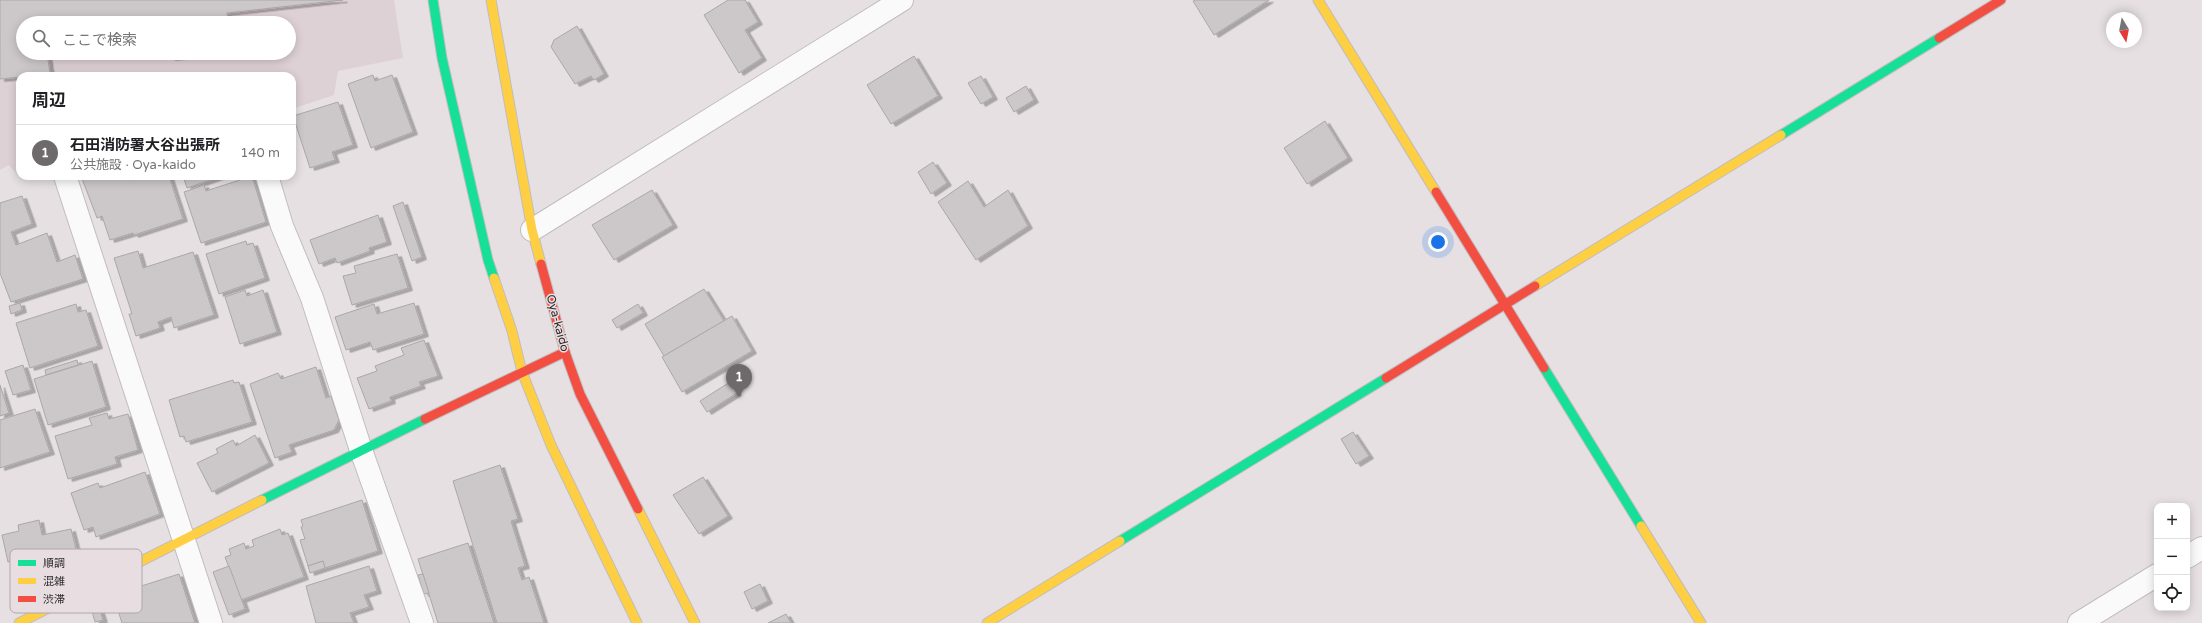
<!DOCTYPE html>
<html lang="ja">
<head>
<meta charset="utf-8">
<style>
  :root { --surface:#fff; --page:#f2f2f2; --text:#202124; --muted:#757577; --line:#e0e0e0; --accent:#6e6a6c }
  body { margin:0; font-family:"Varela Round","Noto Sans JP",sans-serif; background:var(--page); color:var(--text) }
  .controls { position:absolute; right:12px; bottom:12px; display:grid; overflow:hidden; border-radius:8px; box-shadow:0 2px 10px #0003 }
  .controls button { width:36px; height:36px; display:grid; place-items:center; padding:0; border:0; border-bottom:1px solid var(--line); background:var(--surface); color:var(--text); font:20px sans-serif }
  .compass { position:absolute; left:2106px; top:12px; width:36px; height:36px; border-radius:50%; background:var(--surface); box-shadow:0 2px 10px #0003; rotate:170deg }
  .you { position:absolute; left:1438px; top:242px; width:14px; height:14px; margin:-10px; border:3px solid #fff; border-radius:50%; background:#1a73e8; box-shadow:0 0 0 6px #1a73e833 }
  .badge { display:grid; place-items:center; width:26px; height:26px; border-radius:50%; background:var(--accent); color:#fff; font-size:13px; font-weight:700 }
  .pin { position:absolute; translate:-50% -33px; filter:drop-shadow(0 1px 2px #0008) }
  .pin::after { content:''; position:absolute; top:21px; width:14px; height:12px; background:inherit; clip-path:polygon(0 0,100% 0,50% 100%) }
  .list { margin:0; padding:0; list-style:none }
  h2 { display:flex; justify-content:space-between; align-items:center; height:52px; margin:0; padding:0 16px; font-size:17px }
  h2 small { font-size:13px; font-weight:400; color:var(--muted) }
  .list li { display:grid; grid-template-columns:26px 1fr auto; gap:12px; align-items:center; box-sizing:border-box; height:56px; padding:0 16px; border-top:1px solid var(--line) }
  .list b { display:block; font-size:15px; white-space:nowrap }
  .list p { margin:0; font-size:13px; white-space:nowrap; color:var(--muted) }
  .list em { font-size:13px; font-style:normal; color:var(--muted) }
  .icon { flex:none; width:22px; height:22px; fill:none; stroke:currentColor; stroke-width:2; stroke-linecap:round; stroke-linejoin:round }
  .map { position:relative; flex:none; width:2202px; height:623px; overflow:hidden }
  .search { position:absolute; background:var(--surface); box-shadow:0 2px 10px #0003; left:16px; top:16px; width:280px; height:44px; display:flex; align-items:center; gap:10px; box-sizing:border-box; padding:0 14px; border-radius:22px; color:var(--muted); font-size:15px }
  .panel { position:absolute; background:var(--surface); box-shadow:0 2px 10px #0003; left:16px; top:72px; width:280px; height:108px; border-radius:12px }
  .map>svg:first-child { display:block }
</style>
</head>
<body>
<div class="map">
<svg width="2202" height="623" viewBox="0 0 2202 623">
  <defs>
    <filter id="shadow"><feDropShadow dx="4.5" dy="2.5" stdDeviation="0" flood-color="#0004"/></filter>
  </defs>
  <rect width="100%" height="100%" fill="#e6e0e3"/>
  <path fill="#ded1d6" fill-rule="evenodd" d="M0,0H394L403,58L338,71L334,95L292,109V76H20V175L18,176L9,165L0,170ZM23,23H289V53H23Z"/>
  <g fill="#ccc7c9" stroke="#aba7a9" filter="url(#shadow)">
    <path d="M0,0H343L227,13L228,23H23V53H47L50,74L0,79Z"/>
    <path d="M728,0H745L758,22L745,30L762,58L739,73L704,15Z"/>
    <path d="M1195,0H1269L1214,35L1193,1Z"/>
    <path d="M577,26L604,74L594,80L591,76L575,84L551,47L554,40Z"/>
    <path d="M170,53H211L171,58Z"/>
    <path d="M914,56L938,96L891,124L867,85Z"/>
    <path d="M373,75L375,81L392,75L413,132L371,148L348,84Z"/>
    <path d="M981,76L993,97L981,104L968,83Z"/>
    <path d="M1026,86L1034,100L1014,112L1006,98Z"/>
    <path d="M338,102L353,145L332,152L335,160L310,168L293,116Z"/>
    <path d="M1325,121L1348,158L1307,184L1284,148Z"/>
    <path d="M933,162L947,183L931,194L918,172Z"/>
    <path d="M81,176H129L130,180L144,176H169L183,219L134,235L133,233L110,240L102,216L97,218Z"/>
    <path d="M183,176H222L187,188Z"/>
    <path d="M252,176L266,222L201,243L184,192L204,185L206,191Z"/>
    <path d="M968,181L984,207L1008,190L1028,226L976,260L938,202Z"/>
    <path d="M652,190L673,225L614,260L592,225Z"/>
    <path d="M22,196L32,224L11,232L16,245L47,233L57,262L75,255L83,279L11,302L0,273V203Z"/>
    <path d="M403,202L422,257L412,261L393,206Z"/>
    <path d="M378,215L387,242L369,248L370,251L337,263L335,258L319,264L310,240Z"/>
    <path d="M246,241L247,245L253,243L265,278L219,294L206,254Z"/>
    <path d="M138,251L143,268L193,252L214,315L174,328L171,317L158,322L160,328L136,336L129,314H132L114,258Z"/>
    <path d="M397,254L408,288L352,305L343,276L356,273L354,266Z"/>
    <path d="M704,289L724,321L664,356L645,324Z"/>
    <path d="M245,290L247,296L263,290L277,332L240,344L225,297Z"/>
    <path d="M20,303L22,310L11,314L9,306Z"/>
    <path d="M414,303L424,334L373,350L370,342L346,350L335,317L374,304L377,314Z"/>
    <path d="M76,304L78,312L86,310L98,346L30,368L16,323Z"/>
    <path d="M638,304L643,313L617,328L612,320Z"/>
    <path d="M732,316L752,351L682,392L662,357Z"/>
    <path d="M424,340L438,376L419,382L421,386L390,397L391,401L369,409L357,378L377,371L375,366L404,355L401,348Z"/>
    <path d="M77,360L78,365L46,375L45,370Z"/>
    <path d="M92,361L106,407L48,425L34,379Z"/>
    <path d="M23,365L31,390L13,395L5,371Z"/>
    <path d="M316,367L326,398L331,396L339,420L334,430L289,445L292,452L275,458L250,384L278,373L281,379Z"/>
    <path d="M233,380L234,383L239,382L252,422L186,442L184,436L180,437L169,400Z"/>
    <path d="M730,382L737,393L707,412L700,401Z"/>
    <path d="M0,385L9,413L0,416Z"/>
    <path d="M35,409L50,452L0,468V420Z"/>
    <path d="M107,413L109,419L128,414L138,450L115,457L117,464L68,479L55,436L92,425L89,418Z"/>
    <path d="M1353,432L1369,456L1356,464L1341,439Z"/>
    <path d="M255,435L269,463L212,492L197,463L218,453L216,449L233,440L236,446Z"/>
    <path d="M500,465L518,519L511,521L525,566L518,568L522,580L529,577L544,623H497L453,481Z"/>
    <path d="M145,472L160,514L96,537L93,527L84,530L71,493L98,483L100,488Z"/>
    <path d="M703,477L728,516L699,534L673,495Z"/>
    <path d="M362,500L378,551L325,568L323,561L308,566L300,540L305,539L301,527L303,526L301,520Z"/>
    <path d="M39,520L42,535L71,529L81,569L30,580L25,558L8,562L2,535L19,531L18,525Z"/>
    <path d="M280,529L282,535L288,533L304,577L241,600L225,557L231,555L229,549L244,543L246,549L254,546L252,540Z"/>
    <path d="M468,543L494,623H438L418,559Z"/>
    <path d="M323,561L325,568L310,573L308,566Z"/>
    <path d="M229,566L245,609L229,615L213,572Z"/>
    <path d="M369,566L377,591L364,595L369,607L350,613L354,623H316L306,586Z"/>
    <path d="M179,574L195,623H122L113,595Z"/>
    <path d="M423,574L429,593L424,594L418,575Z"/>
    <path d="M760,584L768,601L752,609L744,592Z"/>
    <path d="M99,608L103,620L95,622L92,611Z"/>
    <path d="M786,614L791,623H768Z"/>
  </g>
  <g fill="none" stroke-linecap="round" stroke-linejoin="round">
    <defs>
      <g id="street">
        <path d="M65,176L211,623"/>
        <path d="M267,176L282,226L312,298L361,450L422,623"/>
        <path d="M532,230L902,0"/>
        <path d="M2187,557L2202,548"/>
        <path d="M2079,623L2157,575"/>
      </g>
      <g id="fast">
        <path d="M433,0L442,58L488,260L494,278"/>
        <path d="M1781,135L1939,38"/>
        <path d="M1544,368L1641,526"/>
        <path d="M262,500L425,419"/>
        <path d="M1120,541L1386,378"/>
      </g>
      <g id="slow">
        <path d="M491,0L532,230L541,264"/>
        <path d="M1318,0L1436,192"/>
        <path d="M494,278L512,331L522,372L551,445L637,623"/>
        <path d="M1535,286L1781,135"/>
        <path d="M638,509L695,623"/>
        <path d="M1641,526L1701,623"/>
        <path d="M19,623L262,500"/>
        <path d="M987,623L1120,541"/>
      </g>
      <g id="jam">
        <path d="M1939,38L2001,0"/>
        <path d="M1436,192L1544,368"/>
        <path d="M541,264L565,352L580,394L638,509"/>
        <path d="M1386,378L1535,286"/>
        <path d="M425,419L565,352"/>
      </g>
    </defs>
    <use href="#street" stroke="#c1bdbf" stroke-width="24"/>
    <use href="#fast" stroke="#c1bdbf" stroke-width="11"/>
    <use href="#slow" stroke="#c1bdbf" stroke-width="11"/>
    <use href="#jam" stroke="#c1bdbf" stroke-width="11"/>
    <use href="#street" stroke="#fbfafb" stroke-width="22"/>
    <use href="#fast" stroke="#16e098" stroke-width="9"/>
    <use href="#slow" stroke="#ffcf43" stroke-width="9"/>
    <use href="#jam" stroke="#f24e42" stroke-width="9"/>
  </g>
  <g text-anchor="middle" stroke-width="3" stroke-linejoin="round" paint-order="stroke">
    <g font-size="12" fill="#2e2b2c" stroke="#e8dee2">
      <text transform="translate(558 323) rotate(75)" y="4">Oya-kaido</text>
    </g>
  </g>
  <rect x="10" y="549" width="132" height="64" rx="6" fill="#e8dee2" stroke="#b0a8ab" stroke-width="1"/>
  <rect x="18" y="560" width="18" height="6" fill="#16e098"/>
  <rect x="18" y="578" width="18" height="6" fill="#ffcf43"/>
  <rect x="18" y="596" width="18" height="6" fill="#f24e42"/>
  <g font-size="11" fill="#2e2b2c">
    <text x="43" y="567">順調</text>
    <text x="43" y="585">混雑</text>
    <text x="43" y="603">渋滞</text>
  </g>
</svg>
<div class="controls">
<button>+</button>
<button>−</button>
<button><svg class="icon" aria-label="locate" viewBox="0 0 24 24"><circle cx="12" cy="12" r="6"/><path d="M12 2v4M12 18v4M2 12h4M18 12h4"/></svg></button>
</div>
<svg class="compass" viewBox="-18 -18 36 36"><path d="M0-13l5 13h-10z" fill="#e53935"/><path d="M0 13l5-13h-10z" fill="#757577"/></svg>
<div class="you"></div>
<div class="pin badge" style="left:739px;top:397px">1</div>
<div class="search"><svg class="icon" aria-label="search" viewBox="0 0 24 24"><circle cx="10" cy="10" r="6"/><path d="M15 15l6 6"/></svg>ここで検索</div>
<section class="panel">
<h2>周辺<small></small></h2>
<ul class="list">
<li><span class="badge">1</span><div><b>石田消防署大谷出張所</b><p>公共施設 · Oya-kaido</p></div><em>140 m</em></li>
</ul>
</section>
</div>
</body>
</html>
